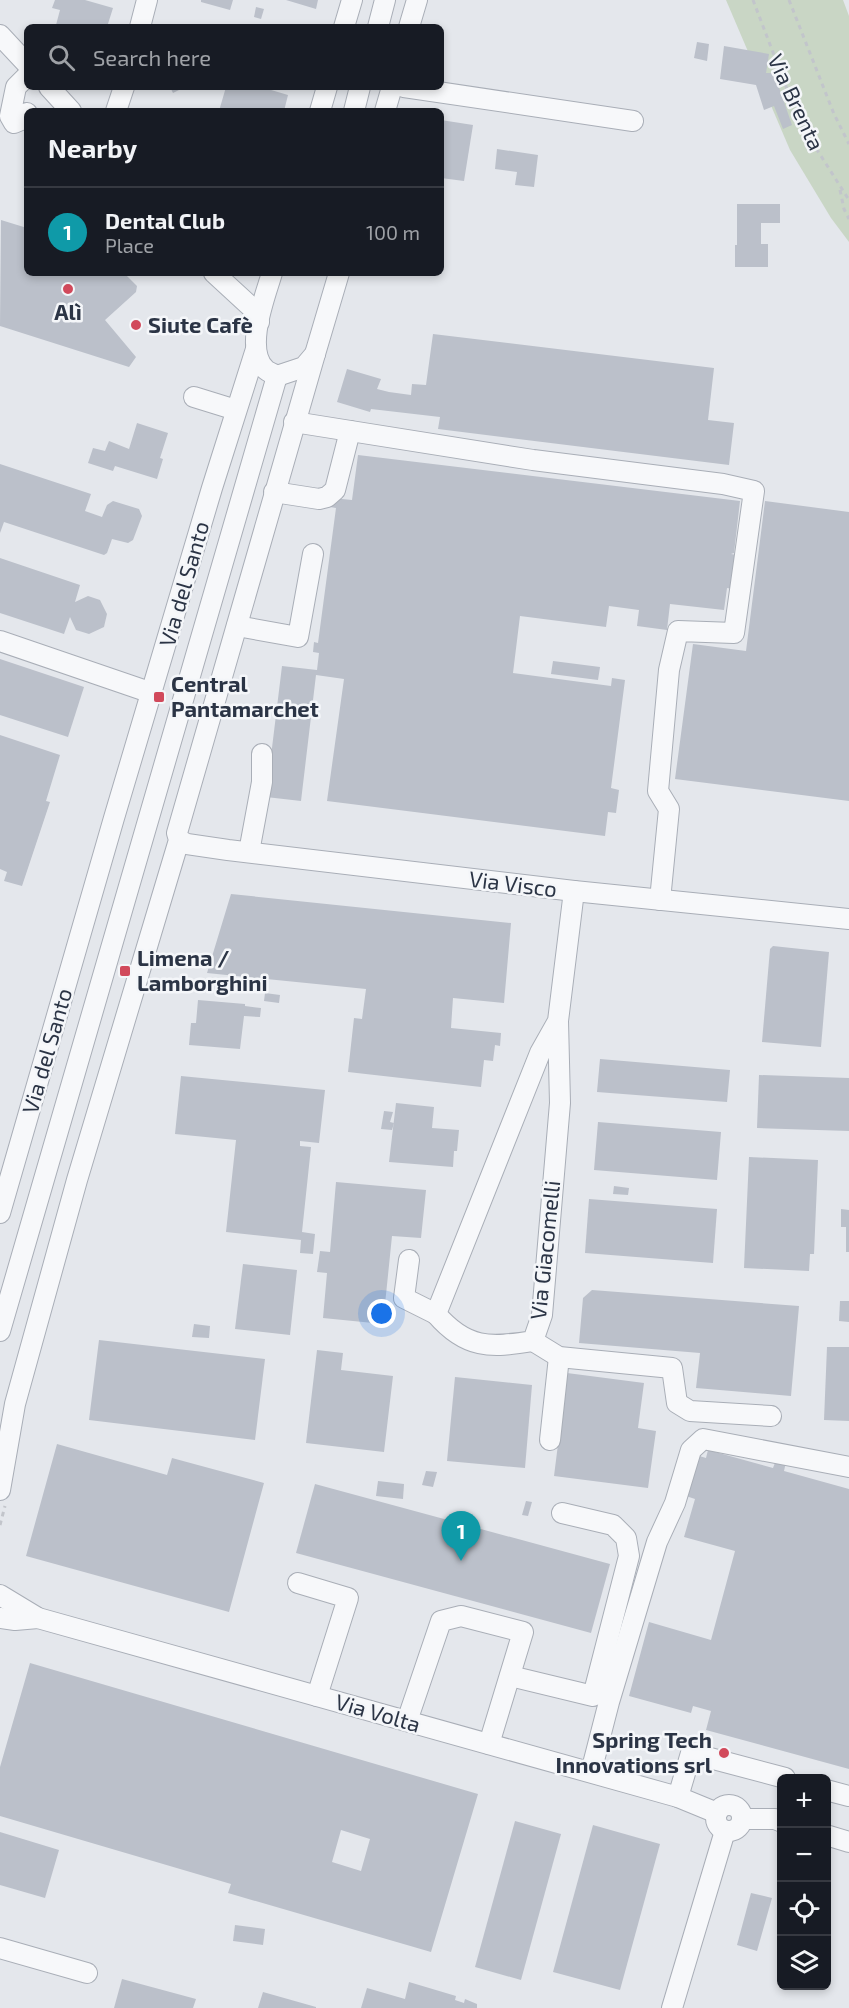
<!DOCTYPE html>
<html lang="en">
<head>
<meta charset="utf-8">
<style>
  :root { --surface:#171b24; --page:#242831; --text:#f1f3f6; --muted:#9ea1a6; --line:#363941; --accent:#2563eb }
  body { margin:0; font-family:"Exo 2",sans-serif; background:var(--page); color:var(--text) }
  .controls { position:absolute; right:18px; bottom:18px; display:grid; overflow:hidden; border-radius:9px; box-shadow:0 3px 9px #0003 }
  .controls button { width:54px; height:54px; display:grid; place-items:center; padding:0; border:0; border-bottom:2px solid var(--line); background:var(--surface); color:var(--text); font:30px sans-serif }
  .you { position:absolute; left:382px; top:1314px; width:21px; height:21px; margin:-15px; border:4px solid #fff; border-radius:50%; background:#1a73e8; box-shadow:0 0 0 9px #1a73e833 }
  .badge { display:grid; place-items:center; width:39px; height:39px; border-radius:50%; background:var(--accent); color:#fff; font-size:20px; font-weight:700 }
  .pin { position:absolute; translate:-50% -50px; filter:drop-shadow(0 2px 3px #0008) }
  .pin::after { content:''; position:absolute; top:32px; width:21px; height:18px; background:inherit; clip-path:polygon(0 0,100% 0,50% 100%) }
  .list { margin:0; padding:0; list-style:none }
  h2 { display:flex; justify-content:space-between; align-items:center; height:78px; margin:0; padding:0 24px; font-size:26px }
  h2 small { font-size:20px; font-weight:400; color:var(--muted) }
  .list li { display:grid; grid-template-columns:39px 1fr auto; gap:18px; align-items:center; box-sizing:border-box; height:90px; padding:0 24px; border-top:2px solid var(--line) }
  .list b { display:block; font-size:22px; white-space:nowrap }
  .list p { margin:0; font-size:20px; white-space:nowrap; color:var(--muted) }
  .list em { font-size:20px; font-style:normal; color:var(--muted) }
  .icon { flex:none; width:33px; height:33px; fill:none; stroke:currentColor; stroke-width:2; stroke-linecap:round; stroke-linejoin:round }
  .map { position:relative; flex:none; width:849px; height:2008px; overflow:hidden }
  .search { position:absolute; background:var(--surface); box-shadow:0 3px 9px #0003; left:24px; top:24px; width:420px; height:66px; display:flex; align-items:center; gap:15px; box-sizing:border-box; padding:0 21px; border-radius:9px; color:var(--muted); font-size:22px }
  .panel { position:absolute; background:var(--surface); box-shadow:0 3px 9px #0003; left:24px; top:108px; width:420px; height:168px; border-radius:9px }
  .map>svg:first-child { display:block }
</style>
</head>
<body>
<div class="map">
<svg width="849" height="2008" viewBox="0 0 849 2008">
  <rect width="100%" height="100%" fill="#e4e7ec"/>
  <path fill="#c9d6c5" d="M726,0H843L849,16V242L831,218L790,150Z"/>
  <g fill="#bbc0ca" fill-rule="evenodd">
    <path d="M55,0H85L113,8L107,27L56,25L60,10L52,8Z"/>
    <path d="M201,0H233L230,10L201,2Z"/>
    <path d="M286,0H318L316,9Z"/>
    <path d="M256,7L264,9L261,19L254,17Z"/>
    <path d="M697,42L709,44L707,61L694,58Z"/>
    <path d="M724,46L769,54L766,73H774L792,125L783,129L774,106L764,110L756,85L720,79Z"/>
    <path d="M170,87H185L173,93Z"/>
    <path d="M226,87H261L288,95L284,111H219Z"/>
    <path d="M441,120L473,125L464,181L441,178Z"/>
    <path d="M497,149L538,155L534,187L515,185L517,172L495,169Z"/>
    <path d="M737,204H780V223H761V244H768V267H735V245H737Z"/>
    <path d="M1,220L27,228V273H124L137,286L136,292L105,320L136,357L129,367L0,326Z"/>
    <path d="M433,334L714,368L708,420L734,423L729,465L438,429L440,417L371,409L370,412L337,402L347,369L381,379L377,389L389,392L411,395L412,384L426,385Z"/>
    <path d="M137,423L168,433L160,458L163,459L157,479L115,466L113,471L88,463L93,448L105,451L109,441L129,449Z"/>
    <path d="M358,455L740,501L734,553L731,554L737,555L733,589L727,588L724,610L670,604L667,630L637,626L639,610L609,606L606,627L520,616L513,673L611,686L612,678L625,680L611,788L619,790L616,813L608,812L605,836L327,801L344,679L316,675L301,801L266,797L282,666L317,670L319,653L313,652L314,642L318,643L336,508L330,507L332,498L352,500Z"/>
    <path d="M0,464L91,494L85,511L102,517L107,505L113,501L139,509L142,516L133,540L128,543L112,539L107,553L104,555L4,522L0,533Z"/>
    <path d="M765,501L849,512V801L675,779L693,644L746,651Z"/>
    <path d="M0,558L80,585L75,602L88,596L100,600L107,614L104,627L89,634L76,630L70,617L64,634L0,613Z"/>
    <path d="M0,659L84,687L68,737L0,715Z"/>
    <path d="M553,661L600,667L598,680L551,674Z"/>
    <path d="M0,735L60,755L46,801L50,802L22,886L4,881L7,872L0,869Z"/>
    <path d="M231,894L511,923L504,1003L453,998L451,1028L501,1033L500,1046L495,1045L493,1061L484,1060L481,1087L348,1072L354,1018L362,1019L366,989L207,973Z"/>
    <path d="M773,946L829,952L821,1047L762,1042L770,949Z"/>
    <path d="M265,993L280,995L279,1003L264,1001Z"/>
    <path d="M198,1000L245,1004V1006L261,1008L260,1017L244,1016L240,1049L189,1045L191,1023H196Z"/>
    <path d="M600,1059L730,1070L727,1102L597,1092Z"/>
    <path d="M759,1075L849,1078V1131L757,1128Z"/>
    <path d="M181,1076L325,1090L319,1143L300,1141V1146L311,1147L302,1232L315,1234L313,1254L300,1253L301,1240L226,1232L236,1140L175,1134Z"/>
    <path d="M396,1103L434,1107L432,1128L459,1130L457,1151H454L453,1167L389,1162Z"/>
    <path d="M384,1111L393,1112L390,1122L394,1123L392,1130L381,1129Z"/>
    <path d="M598,1122L721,1132L717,1180L594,1170Z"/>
    <path d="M749,1157L818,1160L814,1254H810L809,1271L744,1268Z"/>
    <path d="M336,1182L426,1190L421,1238L392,1236L383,1324L323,1318L327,1273L317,1272L320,1251L330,1252Z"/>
    <path d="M614,1186L629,1188L628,1195L613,1194Z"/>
    <path d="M589,1199L717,1209L713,1263L585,1253Z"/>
    <path d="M841,1209L849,1210V1252H846V1227H841Z"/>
    <path d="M243,1264L297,1270L290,1335L235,1329Z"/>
    <path d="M592,1290L799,1306L791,1396L696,1388L700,1353L579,1343L583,1298Z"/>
    <path d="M840,1301H849V1322L839,1321Z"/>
    <path d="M194,1324L210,1326L209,1338L192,1337Z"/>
    <path d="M99,1340L265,1359L255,1440L89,1420Z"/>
    <path d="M827,1347H849V1421L824,1420Z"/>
    <path d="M317,1350L343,1353L341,1370L393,1376L384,1452L306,1443Z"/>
    <path d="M567,1373L644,1383L638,1428L656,1431L648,1488L554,1476Z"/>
    <path d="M455,1377L532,1385L525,1468L447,1461Z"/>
    <path d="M57,1444L167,1475L172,1458L264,1483L229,1612L26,1556Z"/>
    <path d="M708,1450L773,1468L776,1460L786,1462L784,1471L849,1489V1769L706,1730L711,1711L693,1706L691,1713L629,1696L649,1622L711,1640L735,1551L684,1537L695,1499L683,1495L696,1455L706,1458Z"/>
    <path d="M426,1471L437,1472L433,1487L422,1485Z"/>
    <path d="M378,1481L404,1484L403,1499L376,1496Z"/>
    <path d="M315,1484L610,1564L591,1633L296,1553Z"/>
    <path d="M526,1501L532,1502L528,1516L522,1515Z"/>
    <path d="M30,1663L478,1794L431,1952L228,1893L231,1884L0,1816V1767ZM341,1830L370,1839L361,1871L332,1862Z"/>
    <path d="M515,1821L561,1834L521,1980L475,1967Z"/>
    <path d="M593,1825L660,1844L620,1990L553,1972Z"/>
    <path d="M0,1832L59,1850L45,1898L0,1885Z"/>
    <path d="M751,1893L772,1898L757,1951L737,1945Z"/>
    <path d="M235,1925L265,1929L263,1945L233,1941Z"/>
    <path d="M122,1979L196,1999L193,2008H114Z"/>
    <path d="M409,1982L456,1996L455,2000L464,2003L465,1999L477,2004V2008H361L367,1988L405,1999Z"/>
    <path d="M263,1992L316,2007V2008H258Z"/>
  </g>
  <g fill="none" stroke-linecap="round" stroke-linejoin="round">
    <defs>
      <g id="minor">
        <path d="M140,27L147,0"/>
        <path d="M344,27L352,0"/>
        <path d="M378,27L385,0"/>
        <path d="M409,27L417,0"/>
        <path d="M0,35L27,64"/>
        <path d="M27,76L16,87L10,116L14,123L21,120L27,113"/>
        <path d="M49,87L71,111"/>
        <path d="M404,87L633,121"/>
        <path d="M116,111L124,87"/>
        <path d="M320,111L327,87"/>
        <path d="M354,111L360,87"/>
        <path d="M385,111L392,87"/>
        <path d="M214,273L252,308L259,322"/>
        <path d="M272,273C265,297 244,349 265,369C268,372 274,374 277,376L304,367L315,354L339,273"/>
        <path d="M194,397L236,410"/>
        <path d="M294,422L533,460L723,484L754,491L734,633L678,631L669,670L658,791L669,809L660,900"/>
        <path d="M274,492L319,499L327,497L335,490L350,431"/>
        <path d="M237,626L298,637L313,554"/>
        <path d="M0,641L152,693"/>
        <path d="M179,840L187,844L228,850L574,891L849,919"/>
        <path d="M249,852L262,782V754"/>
        <path d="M558,1021L560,1103L542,1315L533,1341C490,1348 466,1349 436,1314L540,1053L558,1021L574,891"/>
        <path d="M0,1213L114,818L212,488L256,349"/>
        <path d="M409,1260L404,1298L436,1314"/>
        <path d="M0,1331L277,376"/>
        <path d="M533,1341L559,1357L672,1368L677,1403L690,1411L771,1416"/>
        <path d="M550,1440L559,1357"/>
        <path d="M0,1490L15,1404L77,1180L179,840L177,833L315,354"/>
        <path d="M298,1583L348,1598L317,1696"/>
        <path d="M0,1595L38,1618L678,1797L717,1813"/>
        <path d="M0,1618L15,1620L38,1618"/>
        <path d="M510,1676L593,1696L629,1556L626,1538L613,1525L562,1513"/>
        <path d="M407,1721L441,1621L461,1616L523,1632L489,1744"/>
        <path d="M591,1772L609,1702L657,1542L675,1503L691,1450L703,1439L849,1467"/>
        <path d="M826,1790L849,1796"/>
        <path d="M678,1797L691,1753L785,1778"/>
        <circle cx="729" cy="1818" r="13"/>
        <path d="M743,1819H775L782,1822"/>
        <path d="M826,1835L849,1842"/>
        <path d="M0,1948L87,1973"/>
        <path d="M672,2008L725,1831"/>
      </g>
    </defs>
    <use href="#minor" stroke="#a9aeb7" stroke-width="22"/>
    <g stroke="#c2c5cb" stroke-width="3" stroke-dasharray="4.5 4.5" stroke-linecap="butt">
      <path d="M753,0L800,123L849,200"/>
      <path d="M789,0L834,114L849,144"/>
      <path d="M840,190L844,209L849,219"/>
      <path d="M0,1525L5,1506"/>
    </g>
    <use href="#minor" stroke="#f7f8fa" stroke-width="20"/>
  </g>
  <g fill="#d1495b" stroke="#f4f6f9" stroke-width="2">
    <circle cx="68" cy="289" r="6"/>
    <circle cx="136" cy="325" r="6"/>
    <rect x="153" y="691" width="12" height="12" rx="3"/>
    <rect x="119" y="965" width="12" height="12" rx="3"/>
    <circle cx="724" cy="1753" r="6"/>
  </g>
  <g text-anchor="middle" stroke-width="5" stroke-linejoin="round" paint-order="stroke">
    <g font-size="22" fill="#2b3445" stroke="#f4f6f9">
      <text transform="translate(796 102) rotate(65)" y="8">Via Brenta</text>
      <text transform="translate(184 584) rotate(-74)" y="8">Via del Santo</text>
      <text transform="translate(513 884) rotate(7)" y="8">Via Visco</text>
      <text transform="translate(47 1051) rotate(-74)" y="8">Via del Santo</text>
      <text transform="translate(545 1250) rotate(-84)" y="8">Via Giacomelli</text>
      <text transform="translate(378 1713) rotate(16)" y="8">Via Volta</text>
    </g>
    <g font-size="22" font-weight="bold" fill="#2b3445" stroke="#f4f6f9" text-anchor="start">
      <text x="68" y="320" text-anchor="middle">Alì</text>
      <text x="148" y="333">Siute Cafè</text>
      <text x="171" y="692">Central<tspan x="171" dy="25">Pantamarchet</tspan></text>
      <text x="137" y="966">Limena /<tspan x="137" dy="25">Lamborghini</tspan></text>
      <text x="712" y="1748" text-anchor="end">Spring Tech<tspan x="712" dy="25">Innovations srl</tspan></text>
    </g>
  </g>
</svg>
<div class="controls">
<button>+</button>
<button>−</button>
<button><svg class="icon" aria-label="locate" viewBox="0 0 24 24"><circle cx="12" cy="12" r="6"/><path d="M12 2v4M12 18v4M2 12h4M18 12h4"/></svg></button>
<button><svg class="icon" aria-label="layers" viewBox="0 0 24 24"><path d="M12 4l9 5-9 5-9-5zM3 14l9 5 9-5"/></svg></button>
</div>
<div class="you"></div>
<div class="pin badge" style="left:461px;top:1561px;background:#0f9aa8">1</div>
<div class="search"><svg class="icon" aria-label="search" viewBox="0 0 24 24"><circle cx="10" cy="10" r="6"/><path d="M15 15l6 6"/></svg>Search here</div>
<section class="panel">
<h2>Nearby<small></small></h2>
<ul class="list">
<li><span class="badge" style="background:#0f9aa8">1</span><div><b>Dental Club</b><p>Place</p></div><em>100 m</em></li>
</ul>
</section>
</div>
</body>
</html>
